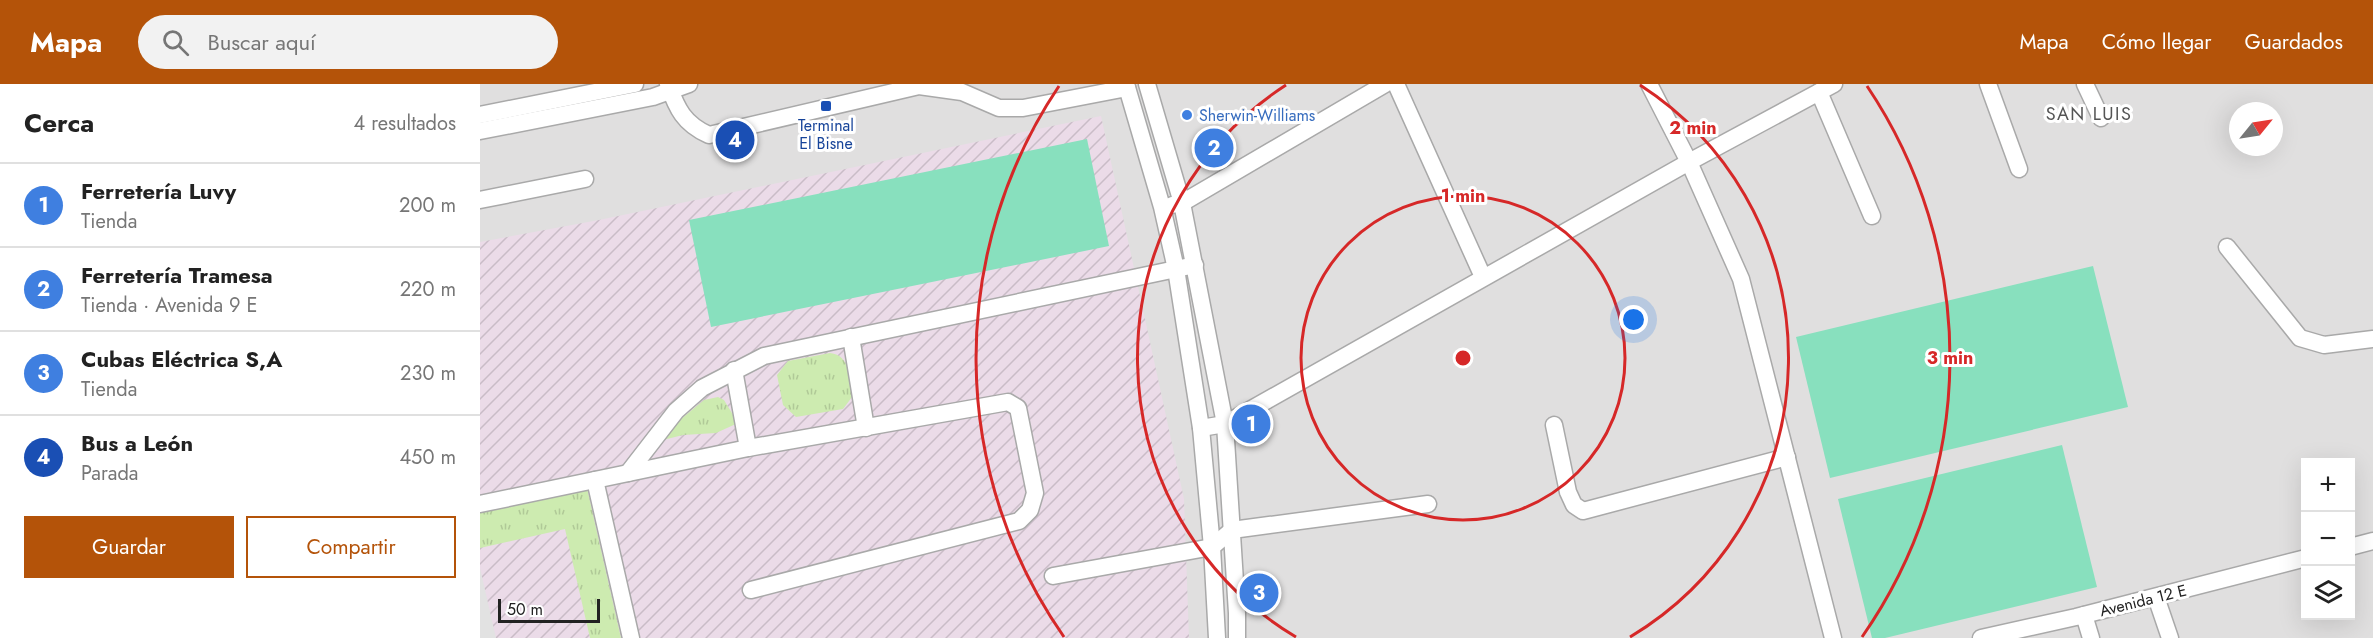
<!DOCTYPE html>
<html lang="es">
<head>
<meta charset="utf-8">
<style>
  :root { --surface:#fff; --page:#f2f2f2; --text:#222; --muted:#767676; --line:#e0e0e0; --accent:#b45309 }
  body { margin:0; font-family:Jost,sans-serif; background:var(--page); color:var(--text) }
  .controls { position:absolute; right:18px; bottom:18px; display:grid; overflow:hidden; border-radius:0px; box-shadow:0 6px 24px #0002 }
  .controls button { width:54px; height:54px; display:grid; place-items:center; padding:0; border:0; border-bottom:2px solid var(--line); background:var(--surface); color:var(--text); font:30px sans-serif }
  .compass { position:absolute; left:1749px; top:18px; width:54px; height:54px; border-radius:50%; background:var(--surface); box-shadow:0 6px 24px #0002; rotate:60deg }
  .scale { position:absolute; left:18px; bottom:15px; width:102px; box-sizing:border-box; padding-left:6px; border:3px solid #222; border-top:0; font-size:16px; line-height:21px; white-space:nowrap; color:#222; -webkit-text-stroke:4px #fff; paint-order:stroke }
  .you { position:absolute; left:1154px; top:236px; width:21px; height:21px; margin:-15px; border:4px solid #fff; border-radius:50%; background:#1a73e8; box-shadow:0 0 0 9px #1a73e833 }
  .badge { display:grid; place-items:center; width:39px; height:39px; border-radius:50%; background:var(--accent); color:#fff; font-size:20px; font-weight:700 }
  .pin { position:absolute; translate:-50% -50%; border:3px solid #fff; box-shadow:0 2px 6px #0006 }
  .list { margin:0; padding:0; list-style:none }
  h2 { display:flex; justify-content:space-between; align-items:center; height:78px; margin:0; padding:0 24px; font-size:26px }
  h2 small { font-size:20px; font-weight:400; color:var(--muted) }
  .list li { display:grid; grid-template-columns:39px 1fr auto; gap:18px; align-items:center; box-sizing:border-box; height:84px; padding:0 24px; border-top:2px solid var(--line) }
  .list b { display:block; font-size:22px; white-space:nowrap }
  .list p { margin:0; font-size:20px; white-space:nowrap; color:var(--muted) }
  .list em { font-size:20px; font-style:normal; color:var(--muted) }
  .actions { display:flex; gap:12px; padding:18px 24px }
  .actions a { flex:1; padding:14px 0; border:2px solid var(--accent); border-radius:0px; text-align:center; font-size:21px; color:var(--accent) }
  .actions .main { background:var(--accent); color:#fff }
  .icon { flex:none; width:33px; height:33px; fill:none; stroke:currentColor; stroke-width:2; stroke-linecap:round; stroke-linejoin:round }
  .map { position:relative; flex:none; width:1893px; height:554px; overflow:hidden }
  header { display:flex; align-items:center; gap:36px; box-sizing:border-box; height:84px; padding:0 30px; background:var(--accent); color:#fff }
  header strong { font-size:28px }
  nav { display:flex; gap:33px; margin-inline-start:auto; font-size:21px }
  .search { width:420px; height:54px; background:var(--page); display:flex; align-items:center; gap:15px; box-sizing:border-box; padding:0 21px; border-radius:33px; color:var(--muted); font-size:22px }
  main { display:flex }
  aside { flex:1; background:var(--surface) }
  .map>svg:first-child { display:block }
</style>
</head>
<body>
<header>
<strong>Mapa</strong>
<div class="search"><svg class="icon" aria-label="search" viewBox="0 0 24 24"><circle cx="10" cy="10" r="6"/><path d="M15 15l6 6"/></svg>Buscar aquí</div>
<nav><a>Mapa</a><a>Cómo llegar</a><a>Guardados</a></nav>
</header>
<main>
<aside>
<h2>Cerca<small>4 resultados</small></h2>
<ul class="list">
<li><span class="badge" style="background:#3f7fe0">1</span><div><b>Ferretería Luvy</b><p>Tienda</p></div><em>200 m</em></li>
<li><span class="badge" style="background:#3f7fe0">2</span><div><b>Ferretería Tramesa</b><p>Tienda · Avenida 9 E</p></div><em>220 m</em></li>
<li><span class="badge" style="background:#3f7fe0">3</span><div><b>Cubas Eléctrica S,A</b><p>Tienda</p></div><em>230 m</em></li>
<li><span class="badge" style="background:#1a4fb4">4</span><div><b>Bus a León</b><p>Parada</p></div><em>450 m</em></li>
</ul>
<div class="actions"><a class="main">Guardar</a><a>Compartir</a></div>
</aside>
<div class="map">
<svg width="1893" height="554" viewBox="0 0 1893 554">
  <defs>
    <pattern id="industrial-furrows" width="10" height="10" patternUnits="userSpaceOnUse" patternTransform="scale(1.5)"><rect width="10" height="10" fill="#ebdbe8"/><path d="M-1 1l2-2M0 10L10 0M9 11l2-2" fill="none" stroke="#c9bcc7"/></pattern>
    <pattern id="grass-tufts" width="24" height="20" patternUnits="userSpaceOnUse" patternTransform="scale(1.5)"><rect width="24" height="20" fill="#cdebb0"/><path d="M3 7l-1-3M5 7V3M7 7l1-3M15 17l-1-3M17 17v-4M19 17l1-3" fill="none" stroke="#b0c997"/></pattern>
  </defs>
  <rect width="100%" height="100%" fill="#f2efe9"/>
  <path fill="#e0dfdf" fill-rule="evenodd" d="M0,0H1893V554H0ZM1758,27H1794V63H1758ZM1826,378H1870V532H1826Z"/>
  <path fill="url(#industrial-furrows)" d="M621,32L704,415L709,554H0V158L119,136Z"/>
  <g fill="url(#grass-tufts)">
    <path d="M350,269C371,271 369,295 372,313L363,325L316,333L303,321L297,291L308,277Z"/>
    <path d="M238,313L244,316L258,339L236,349L203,351L179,357L201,335L224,316Z"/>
    <path d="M107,404L141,554H110L85,445L0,464V428Z"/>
  </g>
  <g fill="#88e0be">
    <path d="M607,55L629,162L231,243L209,136Z"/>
    <path d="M1613,182L1648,323L1350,394L1316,253Z"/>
    <path d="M1582,361L1617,503L1405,554H1392L1358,415Z"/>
  </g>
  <path fill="#e2e2e2" d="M0,484L16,554H0Z"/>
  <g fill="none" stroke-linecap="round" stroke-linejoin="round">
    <defs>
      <g id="minor">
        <path d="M188,0C197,25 204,40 229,51L439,2L482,8L519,24H543L647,4"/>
        <path d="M646,0L682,123L696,185L721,344L732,463L737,554"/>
        <path d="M667,0L702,119L745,340L757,529V554"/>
        <path d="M916,0L1003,193"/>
        <path d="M1169,0L1209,78L1261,195L1353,554"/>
        <path d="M1508,0L1539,85"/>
        <path d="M1605,0L1621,34"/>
        <path d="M1339,8L1392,132"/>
        <path d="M0,31L155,0"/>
        <path d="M0,47L173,13L209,0"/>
        <path d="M0,116L105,95"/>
        <path d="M692,121L702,119L905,0"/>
        <path d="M1747,163L1820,254L1844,261L1893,255"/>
        <path d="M371,253L386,344"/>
        <path d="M254,286L268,364"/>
        <path d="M1074,341L1088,408L1094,421L1103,427L1307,373"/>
        <path d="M721,344L745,340L1209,78L1354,0"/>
        <path d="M148,389L196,327L222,304L284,272L715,181"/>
        <path d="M115,396L151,554"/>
        <path d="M0,420L268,364L528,318L538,324L555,409L550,426L539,437L271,506"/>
        <path d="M1870,463L1893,457"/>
        <path d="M573,492L732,463L752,446L948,420"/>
        <path d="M1676,513L1690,554"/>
        <path d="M1604,531L1611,554"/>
        <path d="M1501,554L1596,533L1826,474"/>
      </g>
    </defs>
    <use href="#minor" stroke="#a9a9a9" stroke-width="19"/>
    <use href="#minor" stroke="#fff" stroke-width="16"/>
  </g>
  <g fill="none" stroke="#d62828" stroke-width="3">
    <circle cx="983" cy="274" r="162"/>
    <path d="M816 553A325 325 0 0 1 806 1M1160 1A325 325 0 0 1 1150 553"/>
    <path d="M584 553A487 487 0 0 1 579 2M1387 2A487 487 0 0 1 1382 553"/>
  </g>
  <rect fill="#1a4fb4" stroke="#fff" stroke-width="2" x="340" y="16" width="12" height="12" rx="3"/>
  <circle fill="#3f7fe0" stroke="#fff" stroke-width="2" cx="707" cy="31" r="6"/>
  <g text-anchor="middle" stroke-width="6" stroke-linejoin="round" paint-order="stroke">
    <g font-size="16" fill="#366cbe" stroke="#fff" text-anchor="start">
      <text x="719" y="37">Sherwin-Williams</text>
    </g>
    <g font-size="16" fill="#164399" stroke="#fff">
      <text x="346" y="47">Terminal<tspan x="346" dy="18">El Bisne</tspan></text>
    </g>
    <g font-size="16" fill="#222" stroke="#fff">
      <text transform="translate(1663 516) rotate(-14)" y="6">Avenida 12 E</text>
    </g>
    <g font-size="18" letter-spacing="1.5" fill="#555" stroke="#fff">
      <text x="1609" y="36">SAN LUIS</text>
    </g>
  </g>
  <circle cx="983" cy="274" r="9" fill="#d62828" stroke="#fff" stroke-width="3"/>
  <g font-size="18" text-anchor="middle" font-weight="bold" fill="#d62828" stroke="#fff" stroke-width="6" stroke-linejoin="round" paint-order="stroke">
    <text x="1213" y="50">2 min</text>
    <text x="983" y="118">1 min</text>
    <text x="1470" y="280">3 min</text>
  </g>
</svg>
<div class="controls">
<button>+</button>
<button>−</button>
<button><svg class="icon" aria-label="layers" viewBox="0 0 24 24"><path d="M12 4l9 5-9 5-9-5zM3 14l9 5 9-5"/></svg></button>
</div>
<svg class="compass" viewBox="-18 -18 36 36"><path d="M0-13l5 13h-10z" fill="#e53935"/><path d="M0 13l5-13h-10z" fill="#767676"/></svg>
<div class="scale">50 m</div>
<div class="you"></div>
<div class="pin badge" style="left:771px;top:340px;background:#3f7fe0">1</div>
<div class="pin badge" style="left:734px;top:64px;background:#3f7fe0">2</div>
<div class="pin badge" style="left:779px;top:509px;background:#3f7fe0">3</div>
<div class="pin badge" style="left:255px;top:56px;background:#1a4fb4">4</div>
</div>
</main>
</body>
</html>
